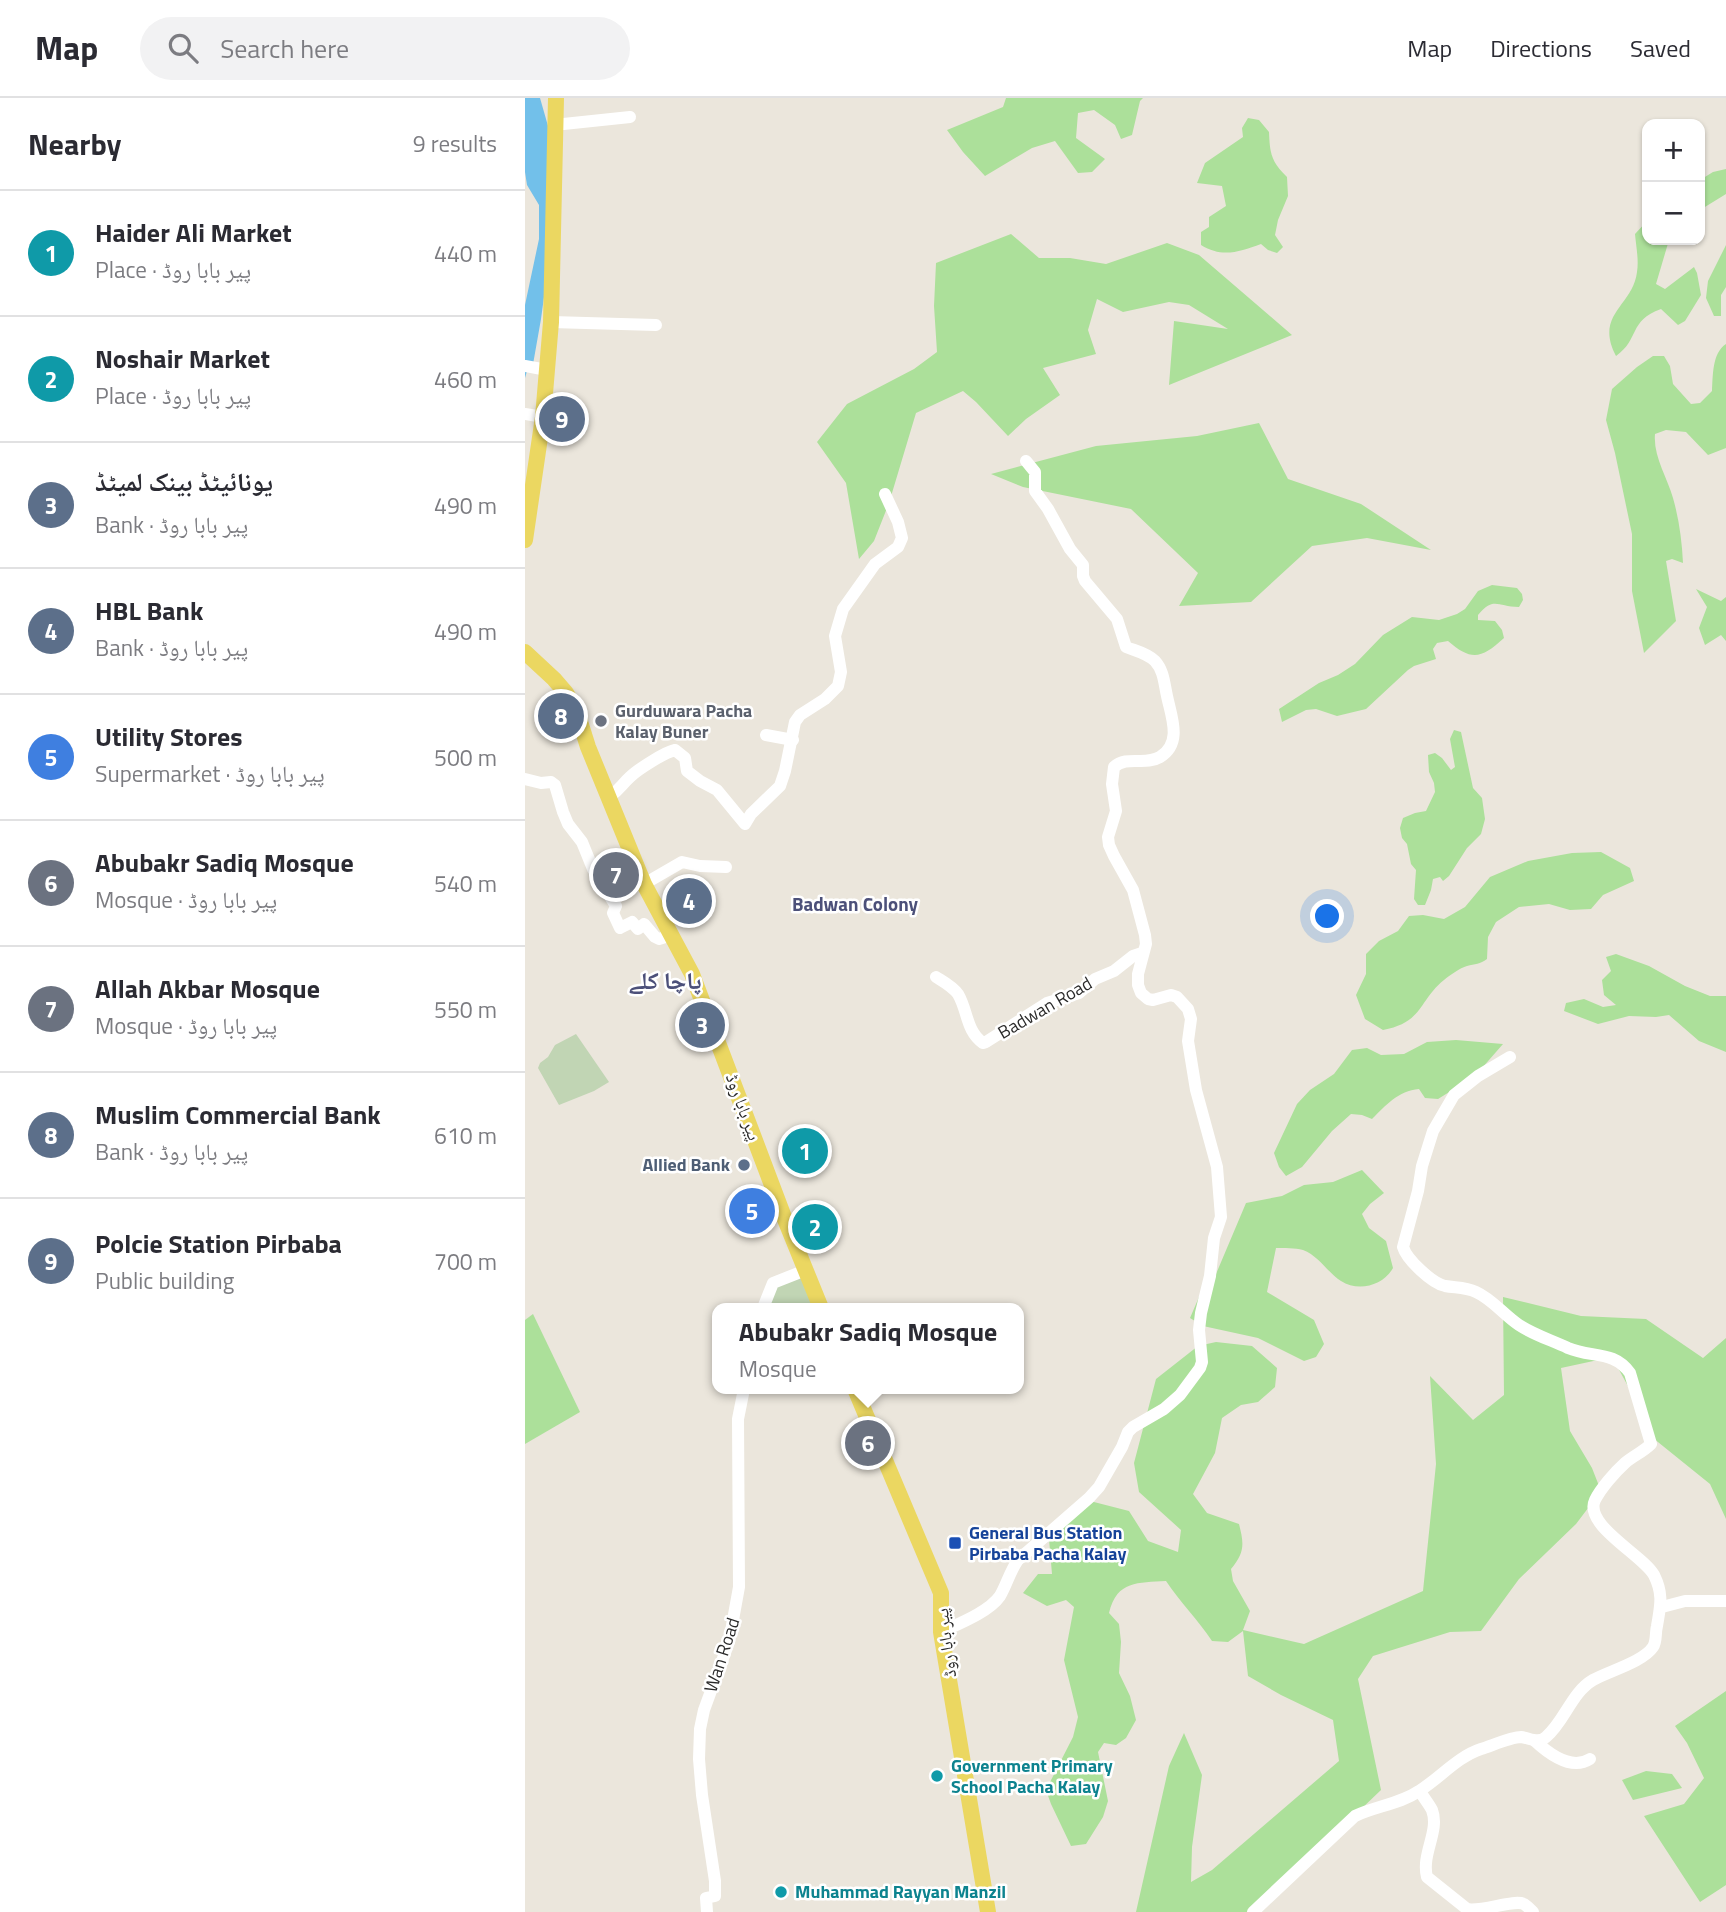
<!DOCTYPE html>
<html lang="en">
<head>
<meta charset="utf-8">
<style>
  :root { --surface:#fff; --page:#f2f2f3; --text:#2b2b33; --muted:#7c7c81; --line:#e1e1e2; --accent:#ea580c }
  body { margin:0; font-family:"Titillium Web","Noto Naskh Arabic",sans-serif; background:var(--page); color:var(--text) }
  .controls { position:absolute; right:21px; top:21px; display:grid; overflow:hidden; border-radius:14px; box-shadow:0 2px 5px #0004 }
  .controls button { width:63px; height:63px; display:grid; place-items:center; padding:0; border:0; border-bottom:2px solid var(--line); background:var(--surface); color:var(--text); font:35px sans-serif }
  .you { position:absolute; left:803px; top:819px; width:24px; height:24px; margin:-18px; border:5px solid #fff; border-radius:50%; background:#1a73e8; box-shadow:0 0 0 10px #1a73e833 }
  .badge { display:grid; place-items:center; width:46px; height:46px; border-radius:50%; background:var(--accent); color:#fff; font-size:23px; font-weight:700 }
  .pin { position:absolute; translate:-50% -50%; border:4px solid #fff; box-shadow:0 2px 7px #0006 }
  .popup { position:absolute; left:187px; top:1205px; width:312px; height:91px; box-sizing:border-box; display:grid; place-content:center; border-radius:14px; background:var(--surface); filter:drop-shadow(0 2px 5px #0005); font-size:23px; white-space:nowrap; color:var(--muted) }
  .popup b { font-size:26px; color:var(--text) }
  .popup::after { content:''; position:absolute; left:50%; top:100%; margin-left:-14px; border:14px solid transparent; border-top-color:var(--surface) }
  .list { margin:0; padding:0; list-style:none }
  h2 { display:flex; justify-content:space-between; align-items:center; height:91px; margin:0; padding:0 28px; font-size:30px }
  h2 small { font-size:23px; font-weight:400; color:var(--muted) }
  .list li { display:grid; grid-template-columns:46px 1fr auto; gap:21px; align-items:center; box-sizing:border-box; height:126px; padding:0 28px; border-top:2px solid var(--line) }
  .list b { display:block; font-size:26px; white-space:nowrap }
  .list p { margin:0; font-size:23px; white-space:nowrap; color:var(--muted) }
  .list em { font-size:23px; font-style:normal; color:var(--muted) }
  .icon { flex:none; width:38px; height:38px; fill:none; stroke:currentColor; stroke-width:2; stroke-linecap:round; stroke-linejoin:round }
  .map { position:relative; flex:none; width:1201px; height:1814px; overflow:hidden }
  header { display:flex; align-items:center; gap:42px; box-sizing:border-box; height:98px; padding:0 35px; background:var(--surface); border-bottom:2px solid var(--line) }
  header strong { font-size:33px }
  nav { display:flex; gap:38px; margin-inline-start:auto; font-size:24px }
  .search { width:490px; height:63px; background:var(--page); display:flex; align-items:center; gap:18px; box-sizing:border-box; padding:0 24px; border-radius:38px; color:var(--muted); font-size:26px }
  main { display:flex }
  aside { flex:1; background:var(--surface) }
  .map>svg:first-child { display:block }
</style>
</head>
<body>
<header>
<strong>Map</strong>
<div class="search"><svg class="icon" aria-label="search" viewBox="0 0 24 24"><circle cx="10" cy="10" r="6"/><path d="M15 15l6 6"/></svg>Search here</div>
<nav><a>Map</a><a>Directions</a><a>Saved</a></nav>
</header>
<main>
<aside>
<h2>Nearby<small>9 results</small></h2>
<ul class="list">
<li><span class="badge" style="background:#0f9aa8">1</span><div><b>Haider Ali Market</b><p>Place · پیر بابا روڈ</p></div><em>440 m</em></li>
<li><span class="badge" style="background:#0f9aa8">2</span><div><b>Noshair Market</b><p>Place · پیر بابا روڈ</p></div><em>460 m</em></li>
<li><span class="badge" style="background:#5c6f8a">3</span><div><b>یونائیٹڈ بینک لمیٹڈ</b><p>Bank · پیر بابا روڈ</p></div><em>490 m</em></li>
<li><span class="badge" style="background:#5c6f8a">4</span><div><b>HBL Bank</b><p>Bank · پیر بابا روڈ</p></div><em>490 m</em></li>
<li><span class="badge" style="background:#3f7fe0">5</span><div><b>Utility Stores</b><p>Supermarket · پیر بابا روڈ</p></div><em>500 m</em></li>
<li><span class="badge" style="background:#6b7280">6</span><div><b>Abubakr Sadiq Mosque</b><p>Mosque · پیر بابا روڈ</p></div><em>540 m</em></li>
<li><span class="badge" style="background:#6b7280">7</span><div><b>Allah Akbar Mosque</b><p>Mosque · پیر بابا روڈ</p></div><em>550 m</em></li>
<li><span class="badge" style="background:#5c6f8a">8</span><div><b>Muslim Commercial Bank</b><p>Bank · پیر بابا روڈ</p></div><em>610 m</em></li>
<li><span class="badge" style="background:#5c6f8a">9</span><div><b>Polcie Station Pirbaba</b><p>Public building</p></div><em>700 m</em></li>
</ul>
</aside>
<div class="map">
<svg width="1201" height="1814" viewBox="0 0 1201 1814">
  <rect width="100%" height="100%" fill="#ebe6dc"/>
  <g fill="#ace09a">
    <path d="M481,0H618L615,3L607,37L596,41L590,27L569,12L553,15L551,40L580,61L567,74L553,75L530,43L507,50L460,78L438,54L422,32L478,9Z"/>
    <path d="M723,20L734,22L744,34C745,56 746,63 762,79L763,98L753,122L750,137L758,149L752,155L743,152L736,146C714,154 697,160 676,147V134L684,129V119L701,108L697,88L672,85L680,65L718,39L717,30Z"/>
    <path d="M1201,71V96L1175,112V82L1188,74Z"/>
    <path d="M1122,123V142H1144L1131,186L1140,191L1169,169L1172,175L1176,197L1160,223L1153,227L1136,211C1103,223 1115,241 1091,258C1069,216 1108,208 1112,174C1114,162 1111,148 1110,136Z"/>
    <path d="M486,136L514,160H545L581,166L642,145L674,157L767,237L644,287L649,223L703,231L664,207L644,204L598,214L572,201L563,232L571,256L518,270L535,297L501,321L483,338L451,304L438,293L391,315L364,405L349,443L334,461L321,385L292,344L322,306L389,271L412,254L409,208L411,165Z"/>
    <path d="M1201,147V189L1196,197V218H1189L1181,200L1183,183Z"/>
    <path d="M1201,246V350L1183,357L1161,334L1141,332L1130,336C1128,358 1142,379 1148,400C1154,421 1157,443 1158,465L1147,461L1141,463L1151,523L1119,555L1107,493V436L1090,355L1081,322L1087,291L1112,269L1128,258H1139L1145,268L1148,286L1166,306L1175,305L1187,293C1188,278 1187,255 1201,246Z"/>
    <path d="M734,325L763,381L836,406L906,452L842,440L787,448L726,504L654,508L673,475L606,411L498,389L466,376L571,348L672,338Z"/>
    <path d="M967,487L992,490L997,496L998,502L994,509C972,509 969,498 953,517V522L970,523L977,532L979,540C957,560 947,564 923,543L912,545L908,551L911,561L889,568L883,572L841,611L812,618L791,611L781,612L757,624L754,611L794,585L813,577L830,566L858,537L887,519L914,522L932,516L940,511L953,493Z"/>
    <path d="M1171,491L1196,503L1201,499V543L1196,537L1180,547L1174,530L1182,509Z"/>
    <path d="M929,632L936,634L948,690L957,700L960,721L956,736L942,750L924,778L918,783L915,779L908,781L906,792L900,807H893L889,801L891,772L886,766L882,746L877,740L875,730L878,720L890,715L901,713L910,694L909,685L904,674L903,657L910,655L917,660L926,672L930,669L925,641Z"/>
    <path d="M1076,754L1105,770L1109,783L1078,797L1066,811L1045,812L1024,806L994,809L971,824L963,839L962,861C955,866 950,866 942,868C935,870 925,877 919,882C893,903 899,924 858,932L840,921L831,897L841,876V856L854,843L873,833L884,818L898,817L919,821L940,809L965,779L1003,763L1047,755Z"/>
    <path d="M1091,856L1124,868L1160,888L1185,898H1201V954L1174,943L1144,917L1131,919L1104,918L1073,926L1039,913L1041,905L1059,901L1078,909L1091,907L1079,897L1077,882L1086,873L1081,859Z"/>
    <path d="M931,942L978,946L950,978L913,1001L900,1000L894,991C873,993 861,1007 847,1021L837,1017L826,1016L807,1033L777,1069L761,1078L754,1069L749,1055L772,1006L785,992L809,976L827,952L842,950L856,957L879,956L902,944Z"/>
    <path d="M837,1072L859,1095L845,1106L837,1116L844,1130L861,1143L868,1170C858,1188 833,1194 816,1183C803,1175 794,1158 778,1152C770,1150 759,1150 751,1150L742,1194L789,1222L799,1246L791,1259L779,1263L733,1240L678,1228L665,1220L674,1199L691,1176L721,1105L757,1098L779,1087L808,1084Z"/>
    <path d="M978,1199L1056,1218L1121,1221L1178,1260L1201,1240V1421L1185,1386L1123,1336L1115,1310L1087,1259L1036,1270L1045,1333L1067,1370L1076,1393L1051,1426L994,1481L956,1533L925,1534L848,1558L833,1581L856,1692L763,1781L724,1814H611L644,1668L659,1635L677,1677L667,1749L666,1784L687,1772L814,1663L808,1622L756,1597L723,1578L718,1533L703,1544L687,1543C673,1522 655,1504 641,1483C613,1485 592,1482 584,1515L594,1526L596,1544L594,1575L605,1598L611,1622L601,1640L591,1647L579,1645L573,1654L583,1703L578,1719L561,1746L546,1748L526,1706L521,1692L548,1639L553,1619L539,1562L549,1509L541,1502L522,1508L498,1495L513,1476H527L524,1441L565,1403L604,1413L623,1443L653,1454L656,1432L614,1394L609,1365L631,1281L673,1248L691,1244L727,1248L752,1270L750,1289L733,1304L716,1307L697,1320L690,1355L668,1396L682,1415L714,1426C719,1446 720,1454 706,1471L708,1483L725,1513L718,1532L779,1546L898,1493L911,1366L905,1278L948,1322L979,1297Z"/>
    <path d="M8,1216L55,1314L0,1346V1222Z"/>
    <path d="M1201,1593V1787L1175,1804L1119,1718L1159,1706L1179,1680L1162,1645L1150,1628Z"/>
    <path d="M1121,1673L1147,1676L1157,1690L1108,1702L1097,1682Z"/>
  </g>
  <g fill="#c1d5b4">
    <path d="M51,936L84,984L69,993L34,1007L13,970L15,965L23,959L30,947Z"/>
    <path d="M281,1172L296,1210H238L243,1194Z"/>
  </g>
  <path fill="#72c0ea" d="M0,0H15L23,28L26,148L16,221L7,272L2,273L0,280V207L14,141V107L2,87L0,74Z"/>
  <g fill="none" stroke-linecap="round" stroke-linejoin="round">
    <g stroke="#fff" stroke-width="12">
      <path d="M29,27L105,19"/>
      <path d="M26,224L131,227"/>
      <path d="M0,268L22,272"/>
      <path d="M0,316L18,319"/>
      <path d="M241,637L268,642"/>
      <path d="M0,681L16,685L26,684L30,687L38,714L43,726L57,744L68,771L91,808L88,815L95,830L107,824L113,831L119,826L130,839L134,841L147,837"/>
      <path d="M84,699C95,692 96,687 105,679C112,672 140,654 150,652L160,660L162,673L175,683L192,692L220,726L226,716L255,688L260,673L270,624L275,617L300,601L313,588L316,574L310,538L318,511L350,466L373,449L377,440L373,424L360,396"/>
      <path d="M119,786L157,764L175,768L201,769"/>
      <path d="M411,879C419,884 427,888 433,896C443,913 441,933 458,945L461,944L522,905L554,895L570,881L589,873L608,858L617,855"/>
      <path d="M238,1210L248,1185L281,1172"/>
      <path d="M1137,1509L1160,1503H1201"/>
      <path d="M416,1534C433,1526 464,1514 475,1498C482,1486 485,1473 493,1462L564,1400L574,1389L597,1349L603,1334L608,1329L639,1311L655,1297L675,1270L677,1264L674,1232L676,1215L685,1178L689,1140L696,1119L692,1069L671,992L663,943L666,921L663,911L652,899L646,897L628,902L623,901L616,895L613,887V876L621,846L620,837L608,792L589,758L584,747L583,739L591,713L587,686L589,669C602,657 620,668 635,659C658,645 646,618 642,598C639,585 639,573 630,563C622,555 611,553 601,549L592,521L560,483L558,478V467L545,451L523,411L510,393V374L501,363"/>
      <path d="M1010,1643C1023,1655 1046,1673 1065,1661"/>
      <path d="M895,1693C898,1699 904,1706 907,1712C915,1733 896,1756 902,1779L942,1811C957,1814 989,1801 999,1806C1002,1808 1005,1811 1008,1814"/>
      <path d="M182,1814L181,1800L190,1798V1783L177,1697L174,1661L175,1631L179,1612L204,1544L214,1489L213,1321L219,1291"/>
      <path d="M728,1814L830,1718C851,1708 875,1706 894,1693C915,1680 932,1659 956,1651C966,1648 986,1639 996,1639C1005,1640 1013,1646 1021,1639C1040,1623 1046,1595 1068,1582C1084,1573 1118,1564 1128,1549C1132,1543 1130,1535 1132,1528C1135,1509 1139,1497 1129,1477C1118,1457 1058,1427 1070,1402C1076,1390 1090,1374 1100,1365C1108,1358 1118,1354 1126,1346L1105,1275C1089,1252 1066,1260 1043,1250C1026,1242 1009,1237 994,1227C979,1217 967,1201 951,1194C940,1189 931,1190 920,1188C907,1185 882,1162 878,1149L893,1093L897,1068L908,1033L929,997L953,978L985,959"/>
    </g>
    <g stroke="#ebd761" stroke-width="16">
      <path d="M0,442L18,319L26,224L31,0"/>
      <path d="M0,554L29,581L41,595L51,611L63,649L119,786L167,876L259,1119L296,1210"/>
      <path d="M330,1291L416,1495V1534L463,1814"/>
    </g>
  </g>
  <circle fill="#6b7280" stroke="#fff" stroke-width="2.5" cx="76" cy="623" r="7"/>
  <circle fill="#5c6f8a" stroke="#fff" stroke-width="2.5" cx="219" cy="1067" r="7"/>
  <rect fill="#1a4fb4" stroke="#fff" stroke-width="2.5" x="423" y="1438" width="14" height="14" rx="3.5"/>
  <g fill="#0f9aa8" stroke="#fff" stroke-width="2.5">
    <circle cx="412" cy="1678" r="7"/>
    <circle cx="256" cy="1794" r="7"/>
  </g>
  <g text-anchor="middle" stroke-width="5" stroke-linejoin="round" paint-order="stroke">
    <g font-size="18" font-weight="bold" fill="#5b616d" stroke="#fff" text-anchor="start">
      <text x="90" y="619">Gurduwara Pacha<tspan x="90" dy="21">Kalay Buner</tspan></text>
    </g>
    <g font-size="18" fill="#2a2a2a" stroke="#fff">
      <text transform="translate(520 910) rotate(-30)" y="6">Badwan Road</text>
      <text transform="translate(218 1009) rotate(70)" y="6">پیر بابا روڈ</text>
      <text transform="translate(421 1545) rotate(-97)" y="6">پیر بابا روڈ</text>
      <text transform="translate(197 1557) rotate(-72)" y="6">Wan Road</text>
    </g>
    <g font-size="18" font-weight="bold" fill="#4e5e75" stroke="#fff" text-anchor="end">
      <text x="205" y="1073">Allied Bank</text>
    </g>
    <g font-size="18" font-weight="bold" fill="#164399" stroke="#fff" text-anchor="start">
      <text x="444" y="1441">General Bus Station<tspan x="444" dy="21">Pirbaba Pacha Kalay</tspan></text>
    </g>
    <g font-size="18" font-weight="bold" fill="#0d838f" stroke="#fff" text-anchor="start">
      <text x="426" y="1674">Government Primary<tspan x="426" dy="21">School Pacha Kalay</tspan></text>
      <text x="270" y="1800">Muhammad Rayyan Manzil</text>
    </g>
    <g font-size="19" font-weight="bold" fill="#4c5079" stroke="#fff">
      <text x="330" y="813">Badwan Colony</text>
    </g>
    <g font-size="24" font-weight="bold" fill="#4c5079" stroke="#fff">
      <text x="140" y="891">پاچا کلے</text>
    </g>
  </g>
</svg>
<div class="controls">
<button>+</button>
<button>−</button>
</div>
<div class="you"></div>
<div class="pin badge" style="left:280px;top:1053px;background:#0f9aa8">1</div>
<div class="pin badge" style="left:290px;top:1129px;background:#0f9aa8">2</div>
<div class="pin badge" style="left:177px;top:927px;background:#5c6f8a">3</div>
<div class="pin badge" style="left:164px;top:803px;background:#5c6f8a">4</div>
<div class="pin badge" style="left:227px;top:1113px;background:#3f7fe0">5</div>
<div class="pin badge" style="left:343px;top:1345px;background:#6b7280">6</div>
<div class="popup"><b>Abubakr Sadiq Mosque</b>Mosque</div>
<div class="pin badge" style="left:91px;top:777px;background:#6b7280">7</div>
<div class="pin badge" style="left:36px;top:618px;background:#5c6f8a">8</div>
<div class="pin badge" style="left:37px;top:321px;background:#5c6f8a">9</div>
</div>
</main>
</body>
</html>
